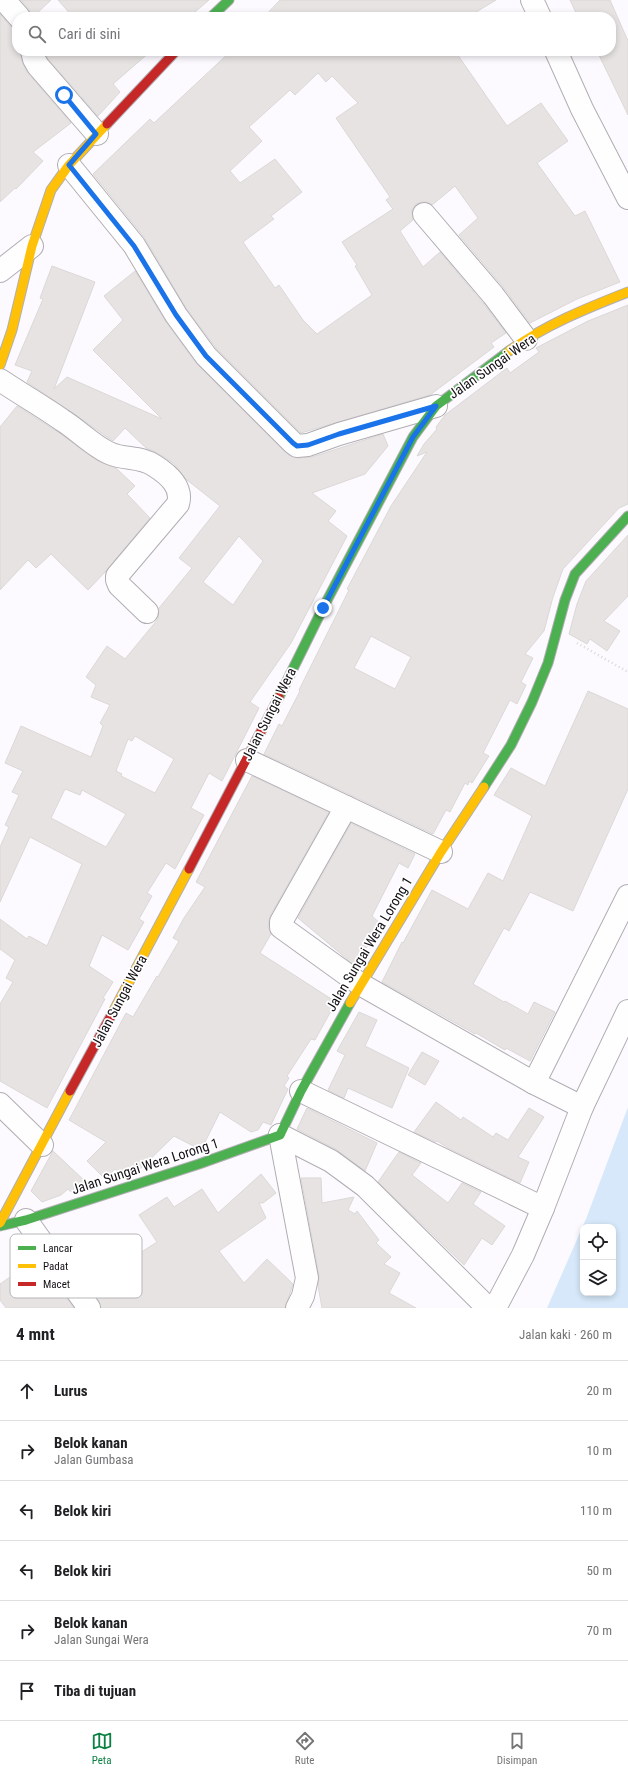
<!DOCTYPE html>
<html lang="id">
<head>
<meta charset="utf-8">
<style>
  :root { --surface:#fff; --page:#f6f6f6; --text:#202124; --muted:#757577; --line:#e0e0e0; --accent:#0b8043 }
  body { margin:0; font-family:"Roboto Condensed",sans-serif; background:var(--page); color:var(--text) }
  .controls { position:absolute; right:12px; bottom:12px; display:grid; overflow:hidden; border-radius:8px; box-shadow:0 2px 6px #0003 }
  .controls button { width:36px; height:36px; display:grid; place-items:center; padding:0; border:0; border-bottom:1px solid var(--line); background:var(--surface); color:var(--text); font:20px sans-serif }
  .stop { position:absolute; width:12px; height:12px; margin:-9px; border:3px solid #1a73e8; border-radius:50%; background:#fff }
  .stop.end { background:#1a73e8; border-color:#fff; box-shadow:0 1px 4px #0008 }
  .list { margin:0; padding:0; list-style:none }
  h2 { display:flex; justify-content:space-between; align-items:center; height:52px; margin:0; padding:0 16px; font-size:17px }
  h2 small { font-size:13px; font-weight:400; color:var(--muted) }
  .list li { display:grid; grid-template-columns:26px 1fr auto; gap:12px; align-items:center; box-sizing:border-box; height:60px; padding:0 16px; border-top:1px solid var(--line) }
  .list b { display:block; font-size:15px; white-space:nowrap }
  .list p { margin:0; font-size:13px; white-space:nowrap; color:var(--muted) }
  .list em { font-size:13px; font-style:normal; color:var(--muted) }
  .icon { flex:none; width:22px; height:22px; fill:none; stroke:currentColor; stroke-width:2; stroke-linecap:round; stroke-linejoin:round }
  .map { position:relative; flex:none; width:628px; height:1308px; overflow:hidden }
  .search { position:absolute; background:var(--surface); box-shadow:0 2px 6px #0003; left:12px; right:12px; top:12px; height:44px; display:flex; align-items:center; gap:10px; box-sizing:border-box; padding:0 14px; border-radius:16px; color:var(--muted); font-size:15px }
  .sheet { height:412px; background:var(--surface) }
  nav { display:flex; justify-content:space-around; align-items:center; box-sizing:border-box; height:56px; border-top:1px solid var(--line); background:var(--surface); font-size:11px; color:var(--muted) }
  nav a { display:grid; justify-items:center; gap:2px }
  nav .on { color:var(--accent) }
  .map>svg:first-child { display:block }
</style>
</head>
<body>
<div class="map">
<svg width="628" height="1308" viewBox="0 0 628 1308">
  <rect width="100%" height="100%" fill="#fcfafe"/>
  <path fill="#d6e8f9" fill-rule="evenodd" d="M628,1107V1308H547L586,1219ZM583,1227H613V1293H583Z"/>
  <g fill="#e7e3e3" stroke="#dcd8d8" fill-rule="evenodd">
    <path d="M21,0H51L33,17H31L29,9Z"/>
    <path d="M58,0H209L189,17H73Z"/>
    <path d="M280,0H496L468,17H264Z"/>
    <path d="M570,0H610L628,41V115L597,51H611V17H578Z"/>
    <path d="M0,14L10,26L17,29V51H20L22,62L27,72L71,123L33,152L43,161L16,189L15,188L0,202Z"/>
    <path d="M47,51H151L113,84L120,92L98,116L48,59L45,52Z"/>
    <path d="M231,51H455L507,126L541,103L568,141L537,163L575,216L585,211L620,282L577,299L530,323L503,287L459,235L478,218L455,186L432,205L428,202H422L416,204L412,210L413,220L400,231L423,267L440,252L483,303L506,333L491,343L494,347L430,395L301,433L216,348L186,308L144,237L93,174L150,119L154,123ZM318,73L326,82L332,76L358,103L336,118L390,197L386,200L393,209L342,242L357,265L355,266L372,295L317,334L303,320L279,285L275,288L243,242L274,219L271,216L302,192L275,159L240,183L230,171L262,141L249,127L290,90L295,95Z"/>
    <path d="M52,266L95,282L54,389L67,377L162,419L93,350L123,320L104,296L135,271L166,322L196,363L290,456L298,458L312,457L383,434L388,446L365,474L312,493L336,511L328,521L347,536L291,643L250,702L259,708L222,781L209,773L191,808L204,815L175,869L166,863L147,893L152,896L139,919L144,922L128,950L102,935L89,966L113,982L103,998L105,999L47,1108L0,1081V1004L13,982L6,978L15,960L0,949V919L27,939L29,936L47,946L82,864L30,837L0,902V847L9,827L5,825L19,795L12,792L23,771L5,763L21,726L91,757L103,726L100,723L110,705L91,697L96,685L86,677L107,646L125,659L158,619L159,608L192,568L179,558L220,506L187,480L173,463L156,452L146,448L125,428L113,441L27,382L32,371L15,365L43,299L40,298ZM239,536L263,561L233,605L203,582ZM135,736L174,759L155,793L121,776L122,774L116,771L128,739L132,741ZM65,789L80,795L82,790L126,814L106,847L51,818Z"/>
    <path d="M628,305V504L619,508L563,569L553,597L544,631L525,654L533,658L521,682L526,685L517,704L510,700L483,753L489,756L472,783L469,781L468,785L465,783L450,812L446,810L433,834L264,754L279,724L282,726L300,691L299,690L349,590L347,589L391,506L427,452L417,456L424,444L437,429L436,427L445,415L507,368L510,373L539,352L536,348L588,321ZM371,636L411,657L395,689L354,668Z"/>
    <path d="M17,406L61,434L96,460L116,468L135,486L127,494L150,518L106,571L88,590L51,554L36,568L28,560L0,590V427Z"/>
    <path d="M628,535V596L604,621L620,631L607,651L590,639L587,644L569,634L577,604L586,581Z"/>
    <path d="M588,691L628,709V789L573,911L530,892L509,931L504,928L473,984L504,1002L505,1001L528,1014L534,1002L555,1012L530,1061L506,1048L505,1050L476,1033L475,1034L382,982L402,942L403,943L432,890L468,909L488,873L503,881L532,816L494,795L511,768L545,786Z"/>
    <path d="M252,776L329,812L270,916L268,927L271,934L260,953L336,1002L315,1040L311,1039L287,1076L289,1078L284,1086L288,1089L271,1125L263,1122L258,1130L251,1132L220,1112L201,1150L174,1136L138,1171L134,1167L126,1175L122,1176L115,1169L105,1179L87,1161L106,1142L69,1120L126,1013L133,1017L157,976L158,977L179,941L173,938L184,918L205,887L196,882Z"/>
    <path d="M351,823L415,854L408,868L399,863L372,916L382,925L370,943L353,964L298,918Z"/>
    <path d="M359,1012L377,1020L365,1046L409,1068L392,1108L348,1088L344,1098L328,1090L345,1055L337,1051Z"/>
    <path d="M422,1052L439,1061L425,1085L408,1075Z"/>
    <path d="M436,1102L461,1120L463,1117L493,1137L496,1133L508,1140L529,1108L544,1117L518,1157L529,1162L520,1183L448,1148L437,1141L436,1142L414,1132Z"/>
    <path d="M307,1108L377,1143L365,1171L337,1150L297,1129Z"/>
    <path d="M53,1151L87,1183L80,1189L71,1192L68,1189L61,1195L42,1202L31,1191Z"/>
    <path d="M399,1152L421,1163L412,1175L448,1203L462,1183L481,1192L473,1204L505,1226L492,1245L482,1238L464,1265L378,1182Z"/>
    <path d="M261,1174L276,1193L263,1203H259L266,1218L219,1251L244,1283L267,1259L293,1284L285,1308H101L99,1301L70,1260L110,1235L126,1262L157,1242L139,1215L167,1197L174,1207L202,1189L218,1213Z"/>
    <path d="M301,1178H321L322,1203L354,1197L348,1210L355,1214L357,1211L379,1240L376,1243L391,1257L384,1264L400,1273L389,1293L416,1308H322L318,1286L319,1276Z"/>
    <path d="M43,1265L74,1308H6L0,1300V1284L13,1275L15,1277L25,1270L29,1275Z"/>
  </g>
  <g fill="none" stroke-linecap="round" stroke-linejoin="round">
    <defs>
      <g id="street">
        <path d="M4,0L19,17"/>
        <path d="M532,0L540,17"/>
        <path d="M32,51L34,59L38,66L97,134"/>
        <path d="M556,51L582,109L628,198"/>
        <path d="M69,165L134,245L176,315L206,356L293,443L297,446L308,445L339,434L436,406"/>
        <path d="M424,214L493,295L526,339"/>
        <path d="M0,271L32,246"/>
        <path d="M0,380C21,394 42,406 62,420C78,430 92,445 109,453C124,460 141,456 155,466C169,475 183,487 178,504L117,576V580L119,585L147,612"/>
        <path d="M247,760L441,852"/>
        <path d="M346,807L281,922V927L360,984L534,1083"/>
        <path d="M301,1091L543,1208"/>
        <path d="M0,1104L42,1145"/>
        <path d="M582,1107L628,1011"/>
        <path d="M280,1135L331,1161L365,1186L488,1308"/>
        <path d="M280,1135L307,1278L303,1296L297,1308"/>
        <path d="M26,1220L89,1308"/>
        <path d="M495,1308L523,1255L543,1208L582,1107L534,1083L628,896"/>
      </g>
      <g id="fast">
        <path d="M211,17L229,0"/>
        <path d="M279,697L323,608L413,437L436,406L509,351"/>
        <path d="M484,787L511,745L532,702L548,663L565,600L575,574L628,516"/>
        <path d="M0,1226L26,1220L199,1164L280,1135L301,1091L350,1003"/>
      </g>
      <g id="slow">
        <path d="M509,351C545,325 587,308 628,292"/>
        <path d="M0,365L12,330L32,246L51,190L69,165L107,124"/>
        <path d="M350,1003L441,852L484,787"/>
        <path d="M113,1012L189,869"/>
        <path d="M0,1223L70,1091"/>
      </g>
      <g id="jam">
        <path d="M107,124L176,51"/>
        <path d="M189,869L279,697"/>
        <path d="M70,1091L113,1012"/>
      </g>
    </defs>
    <use href="#street" stroke="#b1aeb3" stroke-width="24"/>
    <use href="#fast" stroke="#b1aeb3" stroke-width="11"/>
    <use href="#slow" stroke="#b1aeb3" stroke-width="11"/>
    <use href="#jam" stroke="#b1aeb3" stroke-width="11"/>
    <path stroke="#d8d8d9" stroke-width="2.5" stroke-dasharray="1 3" stroke-linecap="butt" d="M577,643L628,672"/>
    <use href="#street" stroke="#fffeff" stroke-width="22"/>
    <use href="#fast" stroke="#4caf50" stroke-width="9"/>
    <use href="#slow" stroke="#ffc107" stroke-width="9"/>
    <use href="#jam" stroke="#c62828" stroke-width="9"/>
  </g>
  <g fill="none" stroke-linecap="round" stroke-linejoin="round">
    <path stroke="#1a73e8" stroke-width="5" d="M64,95L96,134L69,165L134,246L176,315L206,356L293,443L297,446L308,445L339,434L436,406L413,437L323,608"/>
  </g>
  <g text-anchor="middle" stroke-width="3.5" stroke-linejoin="round" paint-order="stroke">
    <g font-size="14" fill="#131015" stroke="#fff">
      <text transform="translate(492 366) rotate(-35)" y="5">Jalan Sungai Wera</text>
      <text transform="translate(269 714) rotate(-63)" y="5">Jalan Sungai Wera</text>
      <text transform="translate(369 944) rotate(-59)" y="5">Jalan Sungai Wera Lorong 1</text>
      <text transform="translate(119 1001) rotate(-62)" y="5">Jalan Sungai Wera</text>
      <text transform="translate(145 1166) rotate(-18)" y="5">Jalan Sungai Wera Lorong 1</text>
    </g>
  </g>
  <rect x="10" y="1234" width="132" height="64" rx="6" fill="#fff" stroke="#b8b7b9" stroke-width="1"/>
  <rect x="18" y="1246" width="18" height="4" fill="#4caf50"/>
  <rect x="18" y="1264" width="18" height="4" fill="#ffc107"/>
  <rect x="18" y="1282" width="18" height="4" fill="#c62828"/>
  <g font-size="11" fill="#131015">
    <text x="43" y="1252">Lancar</text>
    <text x="43" y="1270">Padat</text>
    <text x="43" y="1288">Macet</text>
  </g>
</svg>
<div class="controls">
<button><svg class="icon" aria-label="locate" viewBox="0 0 24 24"><circle cx="12" cy="12" r="6"/><path d="M12 2v4M12 18v4M2 12h4M18 12h4"/></svg></button>
<button><svg class="icon" aria-label="layers" viewBox="0 0 24 24"><path d="M12 4l9 5-9 5-9-5zM3 14l9 5 9-5"/></svg></button>
</div>
<div class="stop" style="left:64px;top:95px"></div>
<div class="stop end" style="left:323px;top:608px"></div>
<div class="search"><svg class="icon" aria-label="search" viewBox="0 0 24 24"><circle cx="10" cy="10" r="6"/><path d="M15 15l6 6"/></svg>Cari di sini</div>
</div>
<section class="sheet">
<h2>4 mnt<small>Jalan kaki · 260 m</small></h2>
<ul class="list">
<li><svg class="icon" aria-label="ahead" viewBox="0 0 24 24"><path d="M12 20V5M6 11l6-6 6 6"/></svg><div><b>Lurus</b></div><em>20 m</em></li>
<li><svg class="icon" aria-label="right" viewBox="0 0 24 24"><path d="M7 20v-9h11M14 6l5 5-5 5"/></svg><div><b>Belok kanan</b><p>Jalan Gumbasa</p></div><em>10 m</em></li>
<li><svg class="icon" aria-label="left" viewBox="0 0 24 24"><path d="M17 20v-9H6M10 6l-5 5 5 5"/></svg><div><b>Belok kiri</b></div><em>110 m</em></li>
<li><svg class="icon" aria-label="left" viewBox="0 0 24 24"><path d="M17 20v-9H6M10 6l-5 5 5 5"/></svg><div><b>Belok kiri</b></div><em>50 m</em></li>
<li><svg class="icon" aria-label="right" viewBox="0 0 24 24"><path d="M7 20v-9h11M14 6l5 5-5 5"/></svg><div><b>Belok kanan</b><p>Jalan Sungai Wera</p></div><em>70 m</em></li>
<li><svg class="icon" aria-label="arrive" viewBox="0 0 24 24"><path d="M6 21V4h12l-3 4 3 4H6"/></svg><div><b>Tiba di tujuan</b></div></li>
</ul>
</section>
<nav>
<a class="on"><svg class="icon" aria-label="map" viewBox="0 0 24 24"><path d="M3 6l6-2 6 2 6-2v14l-6 2-6-2-6 2zM9 4v14M15 6v14"/></svg>Peta</a>
<a><svg class="icon" aria-label="directions" viewBox="0 0 24 24"><path d="M12 3l9 9-9 9-9-9zM9 14v-3h6M13 9l2 2-2 2"/></svg>Rute</a>
<a><svg class="icon" aria-label="saved" viewBox="0 0 24 24"><path d="M7 4h10v16l-5-4-5 4z"/></svg>Disimpan</a>
</nav>
</body>
</html>
